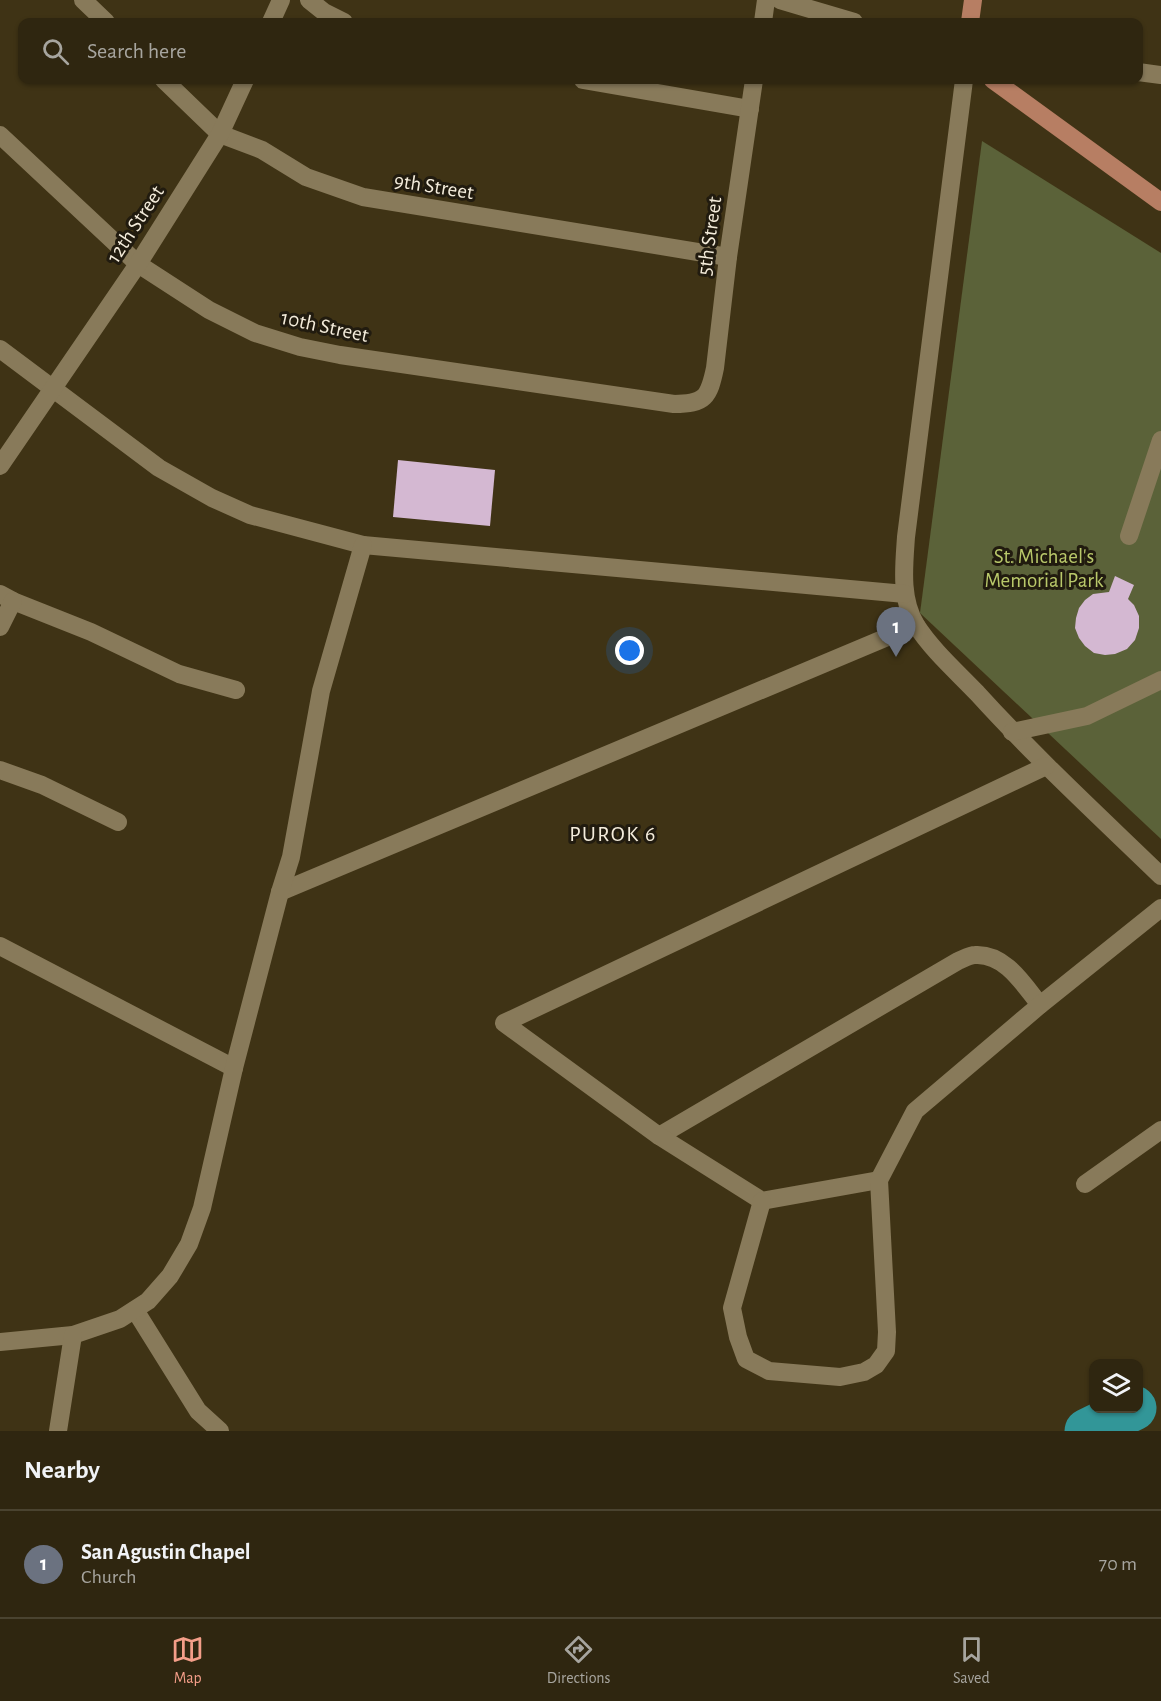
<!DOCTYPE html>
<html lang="en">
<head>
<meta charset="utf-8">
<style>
  :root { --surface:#2f2610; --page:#372e19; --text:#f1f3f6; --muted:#a7a59f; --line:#4a4330; --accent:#f49e89 }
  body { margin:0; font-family:"Alegreya Sans",sans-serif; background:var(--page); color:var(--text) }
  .controls { position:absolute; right:18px; bottom:18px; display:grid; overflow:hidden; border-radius:12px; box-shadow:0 2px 4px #0004 }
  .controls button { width:54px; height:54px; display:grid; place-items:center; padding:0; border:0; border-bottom:2px solid var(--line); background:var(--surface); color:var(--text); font:30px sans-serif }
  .you { position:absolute; left:630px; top:651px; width:21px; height:21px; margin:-15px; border:4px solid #fff; border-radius:50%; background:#1a73e8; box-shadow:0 0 0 9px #1a73e833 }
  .badge { display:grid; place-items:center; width:39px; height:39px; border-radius:50%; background:var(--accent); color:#fff; font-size:20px; font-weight:700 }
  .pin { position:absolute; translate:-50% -50px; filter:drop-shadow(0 2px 3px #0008) }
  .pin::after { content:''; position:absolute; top:32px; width:21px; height:18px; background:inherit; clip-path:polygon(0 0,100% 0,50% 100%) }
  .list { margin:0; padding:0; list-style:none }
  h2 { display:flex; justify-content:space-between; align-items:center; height:78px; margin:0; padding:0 24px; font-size:26px }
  h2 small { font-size:20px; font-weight:400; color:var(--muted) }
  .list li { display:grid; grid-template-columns:39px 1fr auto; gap:18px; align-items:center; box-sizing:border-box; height:108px; padding:0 24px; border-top:2px solid var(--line) }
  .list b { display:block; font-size:22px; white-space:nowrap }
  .list p { margin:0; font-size:20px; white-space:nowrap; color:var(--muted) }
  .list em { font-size:20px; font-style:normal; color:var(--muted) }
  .icon { flex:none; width:33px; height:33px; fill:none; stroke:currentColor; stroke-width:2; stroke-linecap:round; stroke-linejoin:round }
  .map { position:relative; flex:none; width:1161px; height:1431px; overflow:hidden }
  .search { position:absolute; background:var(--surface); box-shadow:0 2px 4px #0004; left:18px; right:18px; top:18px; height:66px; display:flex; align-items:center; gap:15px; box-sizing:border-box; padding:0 21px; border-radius:12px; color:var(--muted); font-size:22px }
  .sheet { height:186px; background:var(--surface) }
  nav { display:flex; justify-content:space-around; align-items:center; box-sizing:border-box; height:84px; border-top:2px solid var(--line); background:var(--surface); font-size:16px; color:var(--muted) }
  nav a { display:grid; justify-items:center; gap:3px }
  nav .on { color:var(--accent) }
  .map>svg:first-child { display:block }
</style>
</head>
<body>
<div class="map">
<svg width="1161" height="1431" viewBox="0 0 1161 1431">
  <rect width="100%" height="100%" fill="#3f3315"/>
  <path fill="#5b6239" d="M982,141L1161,253V839L920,613Z"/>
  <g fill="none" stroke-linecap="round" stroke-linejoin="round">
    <path stroke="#329698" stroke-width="45" d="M1087,1431L1134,1408"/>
  </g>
  <g fill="#d4b8d2">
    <path d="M398,460L495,470L490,526L393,517Z"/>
    <path d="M1115,576L1134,585L1128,599L1134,605L1139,616V628L1135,640L1127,649L1115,654L1105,655L1094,653L1085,646L1079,638L1075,628L1076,618L1079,608L1085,600L1093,594L1109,592Z"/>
  </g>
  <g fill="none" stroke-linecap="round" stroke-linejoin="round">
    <g stroke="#887a5a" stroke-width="18">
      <path d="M83,0L106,22"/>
      <path d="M309,0L324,12L344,22"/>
      <path d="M780,0L854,22"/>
      <path d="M271,22L281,0"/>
      <path d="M763,22L766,0"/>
      <path d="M1138,72L1161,75"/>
      <path d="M164,80L220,134L262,150L306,177L363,197L728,257"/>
      <path d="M583,80L750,109"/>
      <path d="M964,80L906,537C904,566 900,599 916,625C932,650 957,672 977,693C1035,757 1099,816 1161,876"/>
      <path d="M0,135L138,264L209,310L255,333L300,347L340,355L674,404C705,404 709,397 715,368L728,257L754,80"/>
      <path d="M0,349L159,468L212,498L250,515L363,545L905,594"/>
      <path d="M0,466L138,264L220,134L245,80"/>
      <path d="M1129,536L1161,440"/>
      <path d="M0,594L13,601L91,632L179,674L236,690"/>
      <path d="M0,627L13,601"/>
      <path d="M1012,732L1087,716L1161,680"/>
      <path d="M0,770L42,785L118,822"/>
      <path d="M280,892L916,625"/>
      <path d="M0,946L234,1068"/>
      <path d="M659,1136L958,961C963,959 970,955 975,955C1005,953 1024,985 1040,1005"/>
      <path d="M879,1180L762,1201L659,1136L504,1023L1046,766"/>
      <path d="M1085,1184L1161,1130"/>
      <path d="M762,1201L732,1308L738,1337L746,1359L769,1371L840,1377L864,1372L876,1365L886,1351L887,1332L879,1180L915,1111L1040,1005L1161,908"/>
      <path d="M135,1310L198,1411L220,1431"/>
      <path d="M0,1342L73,1335L120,1319L148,1301L170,1276L189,1244L202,1208L234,1068L280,892L291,857L321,691L363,545"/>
      <path d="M58,1431L73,1335"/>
    </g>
    <g stroke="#b77e63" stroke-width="18">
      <path d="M970,22L973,0"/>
      <path d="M993,80L1161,202"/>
    </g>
  </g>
  <g text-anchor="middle" stroke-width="6" stroke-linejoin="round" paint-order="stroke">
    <g font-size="21" fill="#f4ecdb" stroke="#211b0f">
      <text transform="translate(434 186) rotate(9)" y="7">9th Street</text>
      <text transform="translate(135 224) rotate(-57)" y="7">12th Street</text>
      <text transform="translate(709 236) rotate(-82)" y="7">5th Street</text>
      <text transform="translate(325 326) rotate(12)" y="7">10th Street</text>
    </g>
    <g font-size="21" fill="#b9c86a" stroke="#211b0f">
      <text x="1044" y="563">St. Michael's<tspan x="1044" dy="24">Memorial Park</tspan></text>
    </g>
    <g font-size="22" letter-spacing="1.5" fill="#f4ecdb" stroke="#211b0f">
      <text x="613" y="841">PUROK 6</text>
    </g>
  </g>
</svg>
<div class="controls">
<button><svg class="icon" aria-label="layers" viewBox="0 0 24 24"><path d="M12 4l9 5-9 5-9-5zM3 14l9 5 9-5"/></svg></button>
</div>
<div class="you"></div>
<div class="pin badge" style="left:896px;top:657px;background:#6b7280">1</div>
<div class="search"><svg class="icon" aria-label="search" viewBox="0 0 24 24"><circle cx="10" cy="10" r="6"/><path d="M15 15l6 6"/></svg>Search here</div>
</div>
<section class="sheet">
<h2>Nearby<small></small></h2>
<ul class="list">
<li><span class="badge" style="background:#6b7280">1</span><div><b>San Agustin Chapel</b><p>Church</p></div><em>70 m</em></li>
</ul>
</section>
<nav>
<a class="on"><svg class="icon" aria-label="map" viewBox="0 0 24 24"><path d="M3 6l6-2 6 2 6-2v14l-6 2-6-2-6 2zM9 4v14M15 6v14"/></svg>Map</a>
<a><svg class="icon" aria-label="directions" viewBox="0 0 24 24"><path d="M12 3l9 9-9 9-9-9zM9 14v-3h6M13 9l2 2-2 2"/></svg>Directions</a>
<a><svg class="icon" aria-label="saved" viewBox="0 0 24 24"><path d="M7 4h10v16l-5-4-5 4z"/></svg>Saved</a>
</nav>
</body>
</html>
